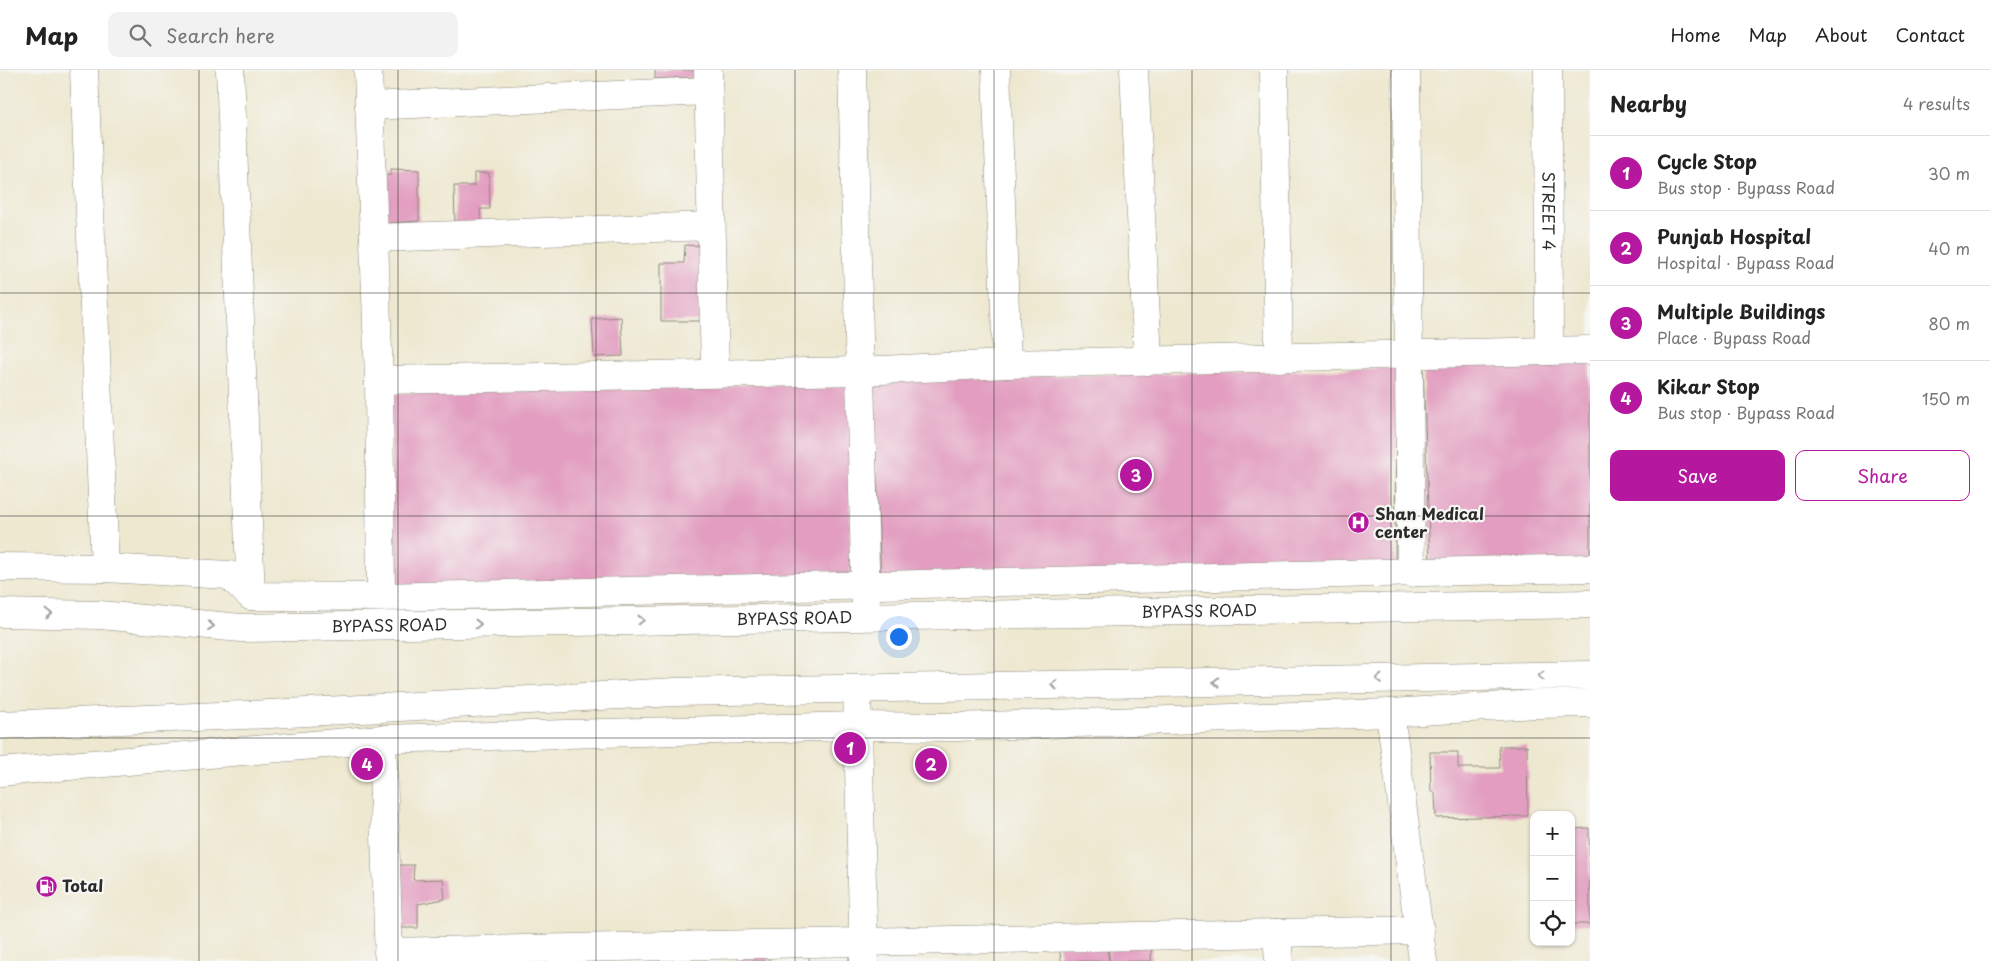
<!DOCTYPE html>
<html lang="en">
<head>
<meta charset="utf-8">
<style>
  :root { --surface:#fff; --page:#f2f2f2; --text:#222; --muted:#767676; --line:#e0e0e0; --accent:#b5179e }
  body { margin:0; font-family:"Playpen Sans",sans-serif; background:var(--page); color:var(--text) }
  .controls { position:absolute; right:15px; bottom:15px; display:grid; overflow:hidden; border-radius:10px; box-shadow:0 1px 4px #0004 }
  .controls button { width:45px; height:45px; display:grid; place-items:center; padding:0; border:0; border-bottom:1px solid var(--line); background:var(--surface); color:var(--text); font:25px sans-serif }
  .you { position:absolute; left:898px; top:566px; width:18px; height:18px; margin:-12px; border:4px solid #fff; border-radius:50%; background:#1a73e8; box-shadow:0 0 0 8px #1a73e833 }
  .badge { display:grid; place-items:center; width:32px; height:32px; border-radius:50%; background:var(--accent); color:#fff; font-size:16px; font-weight:700 }
  .pin { position:absolute; translate:-50% -50%; border:2px solid #fff; box-shadow:0 1px 5px #0006 }
  .list { margin:0; padding:0; list-style:none }
  h2 { display:flex; justify-content:space-between; align-items:center; height:65px; margin:0; padding:0 20px; font-size:21px }
  h2 small { font-size:16px; font-weight:400; color:var(--muted) }
  .list li { display:grid; grid-template-columns:32px 1fr auto; gap:15px; align-items:center; box-sizing:border-box; height:75px; padding:0 20px; border-top:1px solid var(--line) }
  .list b { display:block; font-size:19px; white-space:nowrap }
  .list p { margin:0; font-size:16px; white-space:nowrap; color:var(--muted) }
  .list em { font-size:16px; font-style:normal; color:var(--muted) }
  .actions { display:flex; gap:10px; padding:15px 20px }
  .actions a { flex:1; padding:11px 0; border:1px solid var(--accent); border-radius:10px; text-align:center; font-size:18px; color:var(--accent) }
  .actions .main { background:var(--accent); color:#fff }
  .icon { flex:none; width:28px; height:28px; fill:none; stroke:currentColor; stroke-width:2; stroke-linecap:round; stroke-linejoin:round }
  .map { position:relative; flex:none; width:1590px; height:891px; overflow:hidden }
  header { display:flex; align-items:center; gap:30px; box-sizing:border-box; height:70px; padding:0 25px; background:var(--surface); border-bottom:1px solid var(--line) }
  header strong { font-size:24px }
  nav { display:flex; gap:28px; margin-inline-start:auto; font-size:18px }
  .search { width:350px; height:45px; background:var(--page); display:flex; align-items:center; gap:12px; box-sizing:border-box; padding:0 18px; border-radius:10px; color:var(--muted); font-size:19px }
  main { display:flex }
  aside { flex:1; background:var(--surface) }
  .map>svg:first-child { display:block }
</style>
</head>
<body>
<header>
<strong>Map</strong>
<div class="search"><svg class="icon" aria-label="search" viewBox="0 0 24 24"><circle cx="10" cy="10" r="6"/><path d="M15 15l6 6"/></svg>Search here</div>
<nav><a>Home</a><a>Map</a><a>About</a><a>Contact</a></nav>
</header>
<main>
<div class="map">
<svg width="1590" height="891" viewBox="0 0 1590 891">
  <rect width="100%" height="100%" fill="#f6f6f2"/>
  <filter id="ink" filterUnits="userSpaceOnUse"><feTurbulence type="fractalNoise" baseFrequency=".02" numOctaves="2"/><feDisplacementMap in="SourceGraphic" scale="10" xChannelSelector="R" yChannelSelector="G"/><feConvolveMatrix kernelMatrix="1 2 1 2 8 2 1 2 1" color-interpolation-filters="sRGB"/></filter>
  <filter id="wash" filterUnits="userSpaceOnUse"><feTurbulence type="fractalNoise" baseFrequency=".0096" numOctaves="4" result="noise"/><feDisplacementMap in="SourceGraphic" scale="20" xChannelSelector="R" yChannelSelector="G"/><feGaussianBlur stdDeviation="1.12" result="paint"/><feColorMatrix in="noise" values="0 0 0 0 0 0 0 0 0 0 0 0 0 0 0 0 0 1.4 0 .05"/><feComposite in="paint" operator="in"/></filter>
  <g filter="url(#wash)">
    <rect width="100%" height="100%" fill="#eee8d0"/>
    <g id="blocks">
      <g fill="#e29dc0">
        <path d="M655,0H696V7L655,9Z"/>
        <path d="M391,99L419,100V151L377,154L374,106L391,105Z"/>
        <path d="M474,103H489L490,139H480L481,152L455,153L454,116H474Z"/>
        <path d="M685,175L702,176L703,251H661V193H684Z"/>
        <path d="M621,247L623,286L594,287L592,249Z"/>
        <path d="M1590,292V491L1430,495L1423,295Z"/>
        <path d="M1396,298L1395,499L881,514L873,310Z"/>
        <path d="M849,312L851,516H393L391,323Z"/>
        <path d="M1499,676H1527L1528,746L1436,748L1435,722H1431L1430,682H1458V698H1500Z"/>
        <path d="M1589,758L1590,854H1571V759Z"/>
        <path d="M395,795H414L413,810L443,809L445,829L418,834V858H395Z"/>
        <path d="M1152,872L1151,891H1061L1059,875L1106,873L1109,890V873Z"/>
        <path d="M809,880L849,881V891H809Z"/>
        <path d="M743,883L769,884V891H743Z"/>
      </g>
    </g>
  </g>
  <g filter="url(#ink)">
    <use href="#blocks" fill-opacity="0" stroke="#8c8a7e" stroke-width="1"/>
    <g fill="none" stroke-linecap="round" stroke-linejoin="round">
      <defs>
        <g id="minor">
          <path d="M84,0L105,498"/>
          <path d="M230,0L251,526"/>
          <path d="M368,0L379,310L381,527"/>
          <path d="M708,0L715,302"/>
          <path d="M852,0L866,534"/>
          <path d="M996,0L1007,294"/>
          <path d="M1134,0L1148,291"/>
          <path d="M1274,0L1279,288"/>
          <path d="M1406,0L1411,503"/>
          <path id="s1" d="M1548,0L1549,281"/>
          <path d="M369,36L708,21"/>
          <path d="M374,168L711,156"/>
          <path d="M379,310L860,301L1007,294L1590,280"/>
          <path d="M0,497L105,498L229,505L251,526L381,527L1590,498"/>
          <path d="M857,619L864,891"/>
          <path d="M1390,643L1423,891"/>
          <path d="M382,669L389,891"/>
          <path d="M0,702L382,669L858,656L955,657L1390,643L1536,634L1590,633"/>
          <path d="M1277,863L1279,891"/>
          <path d="M388,882L1420,860"/>
        </g>
        <g id="major">
          <path id="s2" d="M0,543L100,545L241,558L1590,534"/>
          <path d="M0,655L270,644L675,622L1590,605"/>
        </g>
      </defs>
      <use href="#minor" stroke="#8c8a7e" stroke-width="29"/>
      <use href="#major" stroke="#8c8a7e" stroke-width="29"/>
      <use href="#minor" stroke="#fff" stroke-width="28"/>
      <use href="#major" stroke="#fff" stroke-width="28"/>
    </g>
    <defs><path id="oneway-chevron" d="M-2-3.5L2.5 0L-2 3.5" fill="none" stroke-width="1.6" stroke-linecap="round" stroke-linejoin="round" transform="scale(1.25)"/></defs>
    <g stroke="#a0a0a0">
      <use href="#oneway-chevron" transform="translate(49 544) rotate(1)"/>
      <use href="#oneway-chevron" transform="translate(641 550) rotate(-1)"/>
      <use href="#oneway-chevron" transform="translate(478 554) rotate(-1)"/>
      <use href="#oneway-chevron" transform="translate(211 556) rotate(5)"/>
      <use href="#oneway-chevron" transform="translate(1541 606) rotate(179)"/>
      <use href="#oneway-chevron" transform="translate(1379 609) rotate(179)"/>
      <use href="#oneway-chevron" transform="translate(1216 612) rotate(179)"/>
      <use href="#oneway-chevron" transform="translate(1054 615) rotate(179)"/>
    </g>
  </g>
  <path fill="none" stroke="#2b2b2b" stroke-width="1" stroke-opacity="0.55" d="M199,0V891M398,0V891M596,0V891M795,0V891M994,0V891M1192,0V891M1391,0V891M0,223H1590M0,446H1590M0,668H1590"/>
  <defs>
    <symbol id="hospital-disc" viewBox="-11 -11 22 22"><circle r="9.5" fill="#b5179e" stroke="#f6f6f2"/><path d="M-5-5h3v3.5h4V-5h3V5h-3V1.5h-4V5h-3Z" fill="#fff"/></symbol>
    <symbol id="fuel-disc" viewBox="-11 -11 22 22"><circle r="9.5" fill="#b5179e" stroke="#f6f6f2"/><path d="M-5.5-6h7V0h2V4h1.3V-2.5L3-4.5l.8-.8L6-3V5H2.5V1h-1V6h-7ZM-4.2-4.7v3.2H.2V-4.7Z" fill="#fff"/></symbol>
  </defs>
  <g fill-rule="evenodd">
    <use href="#hospital-disc" x="1346" y="440" width="25" height="25"/>
    <use href="#fuel-disc" x="34" y="804" width="25" height="25"/>
  </g>
  <g text-anchor="middle" stroke-width="4.5" stroke-linejoin="round" paint-order="stroke">
    <g font-size="16" fill="#2b2b2b" stroke="#f6f6f2">
      <text dy="6" stroke="none"><textPath href="#s1" startOffset="141">STREET 4</textPath></text>
      <text dy="6" stroke="none"><textPath href="#s2" startOffset="1200">BYPASS ROAD</textPath></text>
      <text dy="6" stroke="none"><textPath href="#s2" startOffset="795">BYPASS ROAD</textPath></text>
      <text dy="6" stroke="none"><textPath href="#s2" startOffset="390">BYPASS ROAD</textPath></text>
    </g>
    <g font-size="16" font-weight="bold" fill="#2b2b2b" stroke="#f6f6f2" text-anchor="start">
      <text x="1375" y="450">Shan Medical<tspan x="1375" dy="18">center</tspan></text>
      <text x="62" y="822">Total</text>
    </g>
  </g>
</svg>
<div class="controls">
<button>+</button>
<button>−</button>
<button><svg class="icon" aria-label="locate" viewBox="0 0 24 24"><circle cx="12" cy="12" r="6"/><path d="M12 2v4M12 18v4M2 12h4M18 12h4"/></svg></button>
</div>
<div class="you"></div>
<div class="pin badge" style="left:850px;top:678px">1</div>
<div class="pin badge" style="left:931px;top:694px">2</div>
<div class="pin badge" style="left:1136px;top:405px">3</div>
<div class="pin badge" style="left:367px;top:694px">4</div>
</div>
<aside>
<h2>Nearby<small>4 results</small></h2>
<ul class="list">
<li><span class="badge">1</span><div><b>Cycle Stop</b><p>Bus stop · Bypass Road</p></div><em>30 m</em></li>
<li><span class="badge">2</span><div><b>Punjab Hospital</b><p>Hospital · Bypass Road</p></div><em>40 m</em></li>
<li><span class="badge">3</span><div><b>Multiple Buildings</b><p>Place · Bypass Road</p></div><em>80 m</em></li>
<li><span class="badge">4</span><div><b>Kikar Stop</b><p>Bus stop · Bypass Road</p></div><em>150 m</em></li>
</ul>
<div class="actions"><a class="main">Save</a><a>Share</a></div>
</aside>
</main>
</body>
</html>
